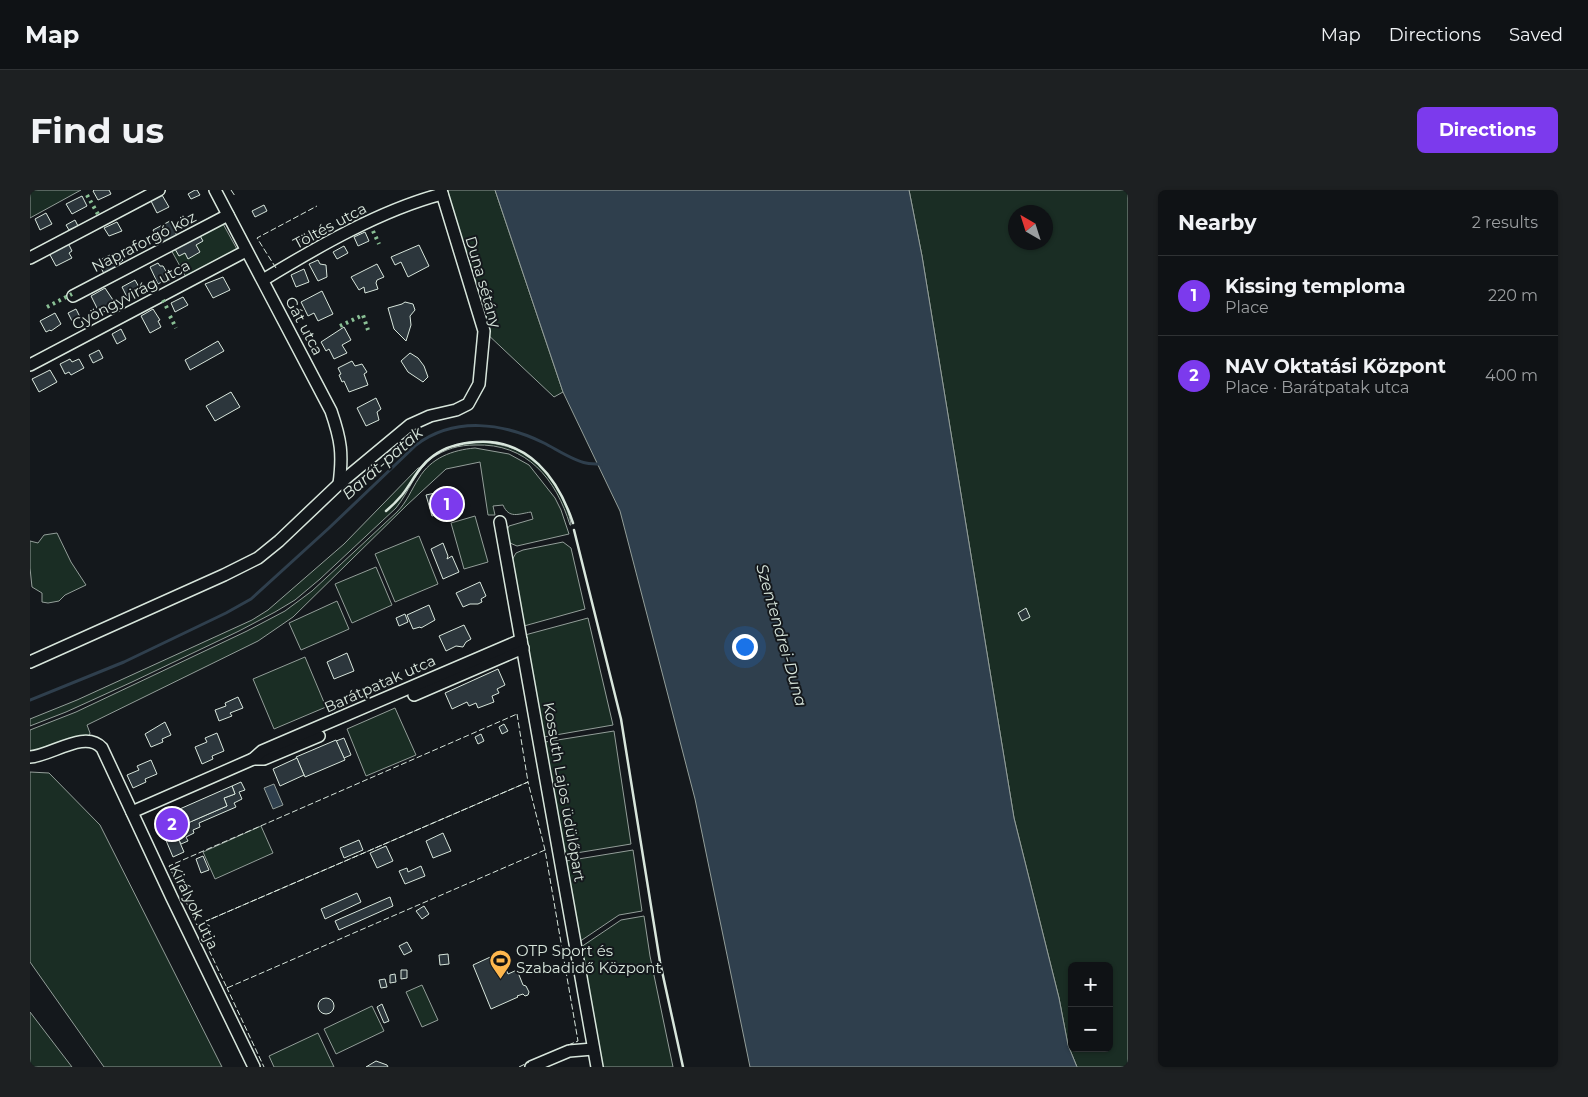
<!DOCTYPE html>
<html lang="en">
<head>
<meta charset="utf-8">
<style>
  :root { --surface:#0f1215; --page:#1d2022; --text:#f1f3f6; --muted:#9b9ea0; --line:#2f3234; --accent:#7c3aed }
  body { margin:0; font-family:Montserrat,sans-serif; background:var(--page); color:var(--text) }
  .controls { position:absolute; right:15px; bottom:15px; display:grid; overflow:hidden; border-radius:8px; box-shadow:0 1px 4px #0004 }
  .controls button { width:45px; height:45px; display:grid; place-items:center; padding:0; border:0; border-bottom:1px solid var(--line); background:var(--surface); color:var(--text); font:25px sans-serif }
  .compass { position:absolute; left:978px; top:15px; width:45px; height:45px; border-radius:50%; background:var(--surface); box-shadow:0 1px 4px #0004; rotate:321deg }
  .you { position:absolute; left:714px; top:456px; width:18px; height:18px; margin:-12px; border:4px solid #fff; border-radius:50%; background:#1a73e8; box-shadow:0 0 0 8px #1a73e833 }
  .badge { display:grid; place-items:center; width:32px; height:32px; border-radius:50%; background:var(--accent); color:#fff; font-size:16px; font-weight:700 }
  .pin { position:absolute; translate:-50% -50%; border:2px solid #fff; box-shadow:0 1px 5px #0006 }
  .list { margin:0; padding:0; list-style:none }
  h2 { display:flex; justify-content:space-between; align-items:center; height:65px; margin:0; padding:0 20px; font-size:21px }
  h2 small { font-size:16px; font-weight:400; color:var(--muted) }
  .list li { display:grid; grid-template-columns:32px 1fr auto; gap:15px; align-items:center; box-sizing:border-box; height:80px; padding:0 20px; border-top:1px solid var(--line) }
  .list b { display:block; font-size:19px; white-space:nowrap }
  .list p { margin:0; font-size:16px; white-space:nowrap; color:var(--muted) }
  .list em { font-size:16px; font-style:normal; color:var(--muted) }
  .map { position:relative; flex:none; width:1098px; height:877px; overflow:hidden; border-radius:8px }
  header { display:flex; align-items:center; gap:30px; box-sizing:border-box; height:70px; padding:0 25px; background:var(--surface); border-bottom:1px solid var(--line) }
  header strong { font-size:24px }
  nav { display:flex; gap:28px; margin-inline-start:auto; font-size:18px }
  .intro { display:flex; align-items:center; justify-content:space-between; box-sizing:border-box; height:120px; padding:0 30px }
  h1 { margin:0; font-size:35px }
  .button { padding:12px 22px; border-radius:8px; background:var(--accent); color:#fff; font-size:18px; font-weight:700 }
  main { display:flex; gap:30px; padding:0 30px }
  aside { flex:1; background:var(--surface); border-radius:8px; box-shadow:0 1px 4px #0004 }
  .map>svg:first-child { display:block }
</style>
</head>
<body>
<header>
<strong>Map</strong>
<nav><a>Map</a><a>Directions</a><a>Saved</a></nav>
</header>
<div class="intro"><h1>Find us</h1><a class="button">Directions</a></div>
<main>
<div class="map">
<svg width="1098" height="877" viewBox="0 0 1098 877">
  <rect width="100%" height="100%" fill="#14181c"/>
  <g fill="#1a2d24" stroke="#939e99" fill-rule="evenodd">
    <path d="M0,0H51L0,28Z"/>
    <path d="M411,0H465L533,202L524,207L454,141Z"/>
    <path d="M879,0H1098V877H1047L1038,855L1029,808L984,628L892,66ZM986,22H1016V52H986ZM1042,776H1079V858H1042Z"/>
    <path d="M192,32L208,61L156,87L140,58Z"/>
    <path d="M453,252C469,254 485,257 498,266C516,277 539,314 541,335H540C526,289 497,253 445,255C429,255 415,259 402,268C385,281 379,302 366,318L290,389L265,410L245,422L209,441L102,492L36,522L0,536V529L47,510L222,430L238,420L314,354L388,278H391L395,275L394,273C411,257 429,252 453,252Z"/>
    <path d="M445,258L479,264L499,275L525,308L531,320L539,344L487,356L480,353L475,344L479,336L503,329L501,322C488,324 479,329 473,315L463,316L465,325H458L450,272L416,279L377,315L263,427L228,451L57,535L60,543L59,547L0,565V540L46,522L217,441L255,421L282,401L367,322C377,312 381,300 389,288C401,268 422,260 445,258Z"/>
    <path d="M445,326L458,372L434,379L421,333Z"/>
    <path d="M27,343L41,372L56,395L35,405L29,411L18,413L12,412V403L2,397L0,378V351L8,353L14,345Z"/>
    <path d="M389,346L408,394L365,412L345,364Z"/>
    <path d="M533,352L541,358L555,419L494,436L482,370L486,363L493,360Z"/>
    <path d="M346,377L362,415L322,433L305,394Z"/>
    <path d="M307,411L319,439L271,460L259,433Z"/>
    <path d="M558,428L583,535L514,547L495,445Z"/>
    <path d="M275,467L296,517L244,539L223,489Z"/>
    <path d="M365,518L386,565L336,586L317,539Z"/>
    <path d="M584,541L601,654L534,665L515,552Z"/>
    <path d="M0,582L19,583L70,635L192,877H74L0,772Z"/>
    <path d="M231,636L243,663L185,689L173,662Z"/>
    <path d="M603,660L612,721L589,725L549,752L536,671Z"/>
    <path d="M614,726L620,766L643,877H571L551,757L591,730Z"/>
    <path d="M392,795L408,830L392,837L376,802Z"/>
    <path d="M342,816L354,841L306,864L294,839Z"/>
    <path d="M0,822L42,877H0Z"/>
    <path d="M288,843L304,877H244L239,866Z"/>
  </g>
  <g fill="#2f3f4d" stroke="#939e99">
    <path d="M465,0H879L892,66L984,628L1029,808L1038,855L1047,877H720L665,609L590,321L533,202Z"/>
    <path d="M244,594L253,615L243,619L234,598Z"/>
  </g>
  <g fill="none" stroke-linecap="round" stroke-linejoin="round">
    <path stroke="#2f3f4d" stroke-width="3" d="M0,510L94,472L196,423L221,409L299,338L386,255C425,226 473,233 514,253C526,259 544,271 556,273C561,274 566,274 571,274"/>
  </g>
  <g fill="#2c363c" stroke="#d8e6dc">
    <path d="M64,0H79L81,4L68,10L63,1Z"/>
    <path d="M165,0H167L170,5L161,9L158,4Z"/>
    <path d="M132,5L139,17L127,23L121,11Z"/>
    <path d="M52,6L57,16L42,24L36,14Z"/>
    <path d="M234,15L237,21L225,27L222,21Z"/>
    <path d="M16,23L22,34L10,40L5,29Z"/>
    <path d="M45,30L48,36L39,40L36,35Z"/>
    <path d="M140,31L147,46L130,55L123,40Z"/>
    <path d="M87,32L92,41L79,46L74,38Z"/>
    <path d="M335,42L339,51L328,56L324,47Z"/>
    <path d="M169,44L173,51L166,55L170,62L158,69L155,63L149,66L145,59Z"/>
    <path d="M277,44L280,49L272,54L269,49Z"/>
    <path d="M38,53L42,61L39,63L42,68L26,76L19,63Z"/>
    <path d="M389,55L399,76L378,87L371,72L365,75L361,67Z"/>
    <path d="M314,56L318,63L307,69L303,62Z"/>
    <path d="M84,63L93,70L89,73L91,75L74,84L68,71Z"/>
    <path d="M288,70L290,74L296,75L297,87L288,91L279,74Z"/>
    <path d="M128,73L130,76H133L137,83L135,86L137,89L128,94L120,77Z"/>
    <path d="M347,74L354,87L347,90L346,93L348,99L335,103L334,97L329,100L321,87Z"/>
    <path d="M274,79L279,92L266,97L261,85Z"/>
    <path d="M193,87L200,100L183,108L175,94Z"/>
    <path d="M105,90L109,97L106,99L108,103L98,109L92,97Z"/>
    <path d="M75,98L83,110L79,113L81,118L70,124L61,106Z"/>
    <path d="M292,101L303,124L288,131L284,123L278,126L271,112Z"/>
    <path d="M153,107L158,115L145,122L141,113Z"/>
    <path d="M375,112L383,114L385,120L380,126L381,135L376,151L364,139L358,118L372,114Z"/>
    <path d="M46,119L50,127L42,131L38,123Z"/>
    <path d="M123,119L130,130L128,131L131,137L120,143L111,126Z"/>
    <path d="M25,123L31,134L21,141L20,140L16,142L10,131Z"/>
    <path d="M314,137L321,150L312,155L317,163L304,169L299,159L296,161L291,152Z"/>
    <path d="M91,139L96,149L87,154L82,144Z"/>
    <path d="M188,151L194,161L160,180L155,170Z"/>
    <path d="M69,160L73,168L63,173L59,165Z"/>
    <path d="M380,163L388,168L394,176L398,187L393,192L378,182L371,171Z"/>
    <path d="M40,169L42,172L49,169L54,178L41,185L39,182L35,184L30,174Z"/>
    <path d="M322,171L325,176L332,174L337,182L334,184L338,195L319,202L314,191L312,192L309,185L311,184L308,178Z"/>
    <path d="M20,180L27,192L9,202L2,189Z"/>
    <path d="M201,202L210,217L185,231L176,216Z"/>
    <path d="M346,208L351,219L347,222L349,230L336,236L327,218Z"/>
    <path d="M425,302L430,318L402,326L396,305L405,303L406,308Z"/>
    <path d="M413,353L418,366L417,369L422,366L429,382L413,389L401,359Z"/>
    <path d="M450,392L456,406L451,409L452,412L448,414H440L433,417L426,403Z"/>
    <path d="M399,415L405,430L391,438L390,437L383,439L377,425Z"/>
    <path d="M996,418L1000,427L992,431L988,423Z"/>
    <path d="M375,424L378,432L369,436L366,428Z"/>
    <path d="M434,435L441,449L436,452L433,457L426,456L416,461L409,446Z"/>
    <path d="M317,463L324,481L304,489L297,472Z"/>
    <path d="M468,479L475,495L467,499L469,503L462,506L464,512L448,518L446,513L439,516L437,512L422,519L415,503Z"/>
    <path d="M208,507L213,518L200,523L202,526L189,531L185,520L196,516L195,513Z"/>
    <path d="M135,532L141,545L132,549L133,552L121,557L115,544Z"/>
    <path d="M474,534L478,541L472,544L469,537Z"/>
    <path d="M187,543L194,561L182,566L183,569L172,574L165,557L177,552L175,548Z"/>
    <path d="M451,544L454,551L448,554L445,547Z"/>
    <path d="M314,548L321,565L314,568L306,551Z"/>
    <path d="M306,550L315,570L275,587L266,567Z"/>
    <path d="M267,568L274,585L250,596L243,579Z"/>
    <path d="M121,570L127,584L115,589L116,592L103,598L97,585L109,580L107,576Z"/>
    <path d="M211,592L215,600L209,602L212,609L204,613L206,617L169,633L170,637L163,640L164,643L156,647L158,651L151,654L144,639L197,616L194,608L205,604L202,596Z"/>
    <path d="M202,596L205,604L194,608L197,616L144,639L154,662L143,667L127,629Z"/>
    <path d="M413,643L421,661L403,668L396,651Z"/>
    <path d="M329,650L333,660L314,668L310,658Z"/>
    <path d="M356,656L363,671L347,678L340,663Z"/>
    <path d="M173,666L179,680L171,683L166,669Z"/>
    <path d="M391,676L395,686L375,694L369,681L377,678L378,682Z"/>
    <path d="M327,703L331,712L295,729L291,719Z"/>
    <path d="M360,707L363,716L309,740L305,731Z"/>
    <path d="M394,716L399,724L392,729L386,721Z"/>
    <path d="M377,752L382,761L374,765L369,756Z"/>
    <path d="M469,763L478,784L487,780L493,795L496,796L499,802L498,805L495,806L493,804L487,806L488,807L461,819L443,775Z"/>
    <path d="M418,764L419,774L410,775L409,765Z"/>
    <path d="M371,780H377V788L371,789Z"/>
    <path d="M365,784L366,792L360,793V785Z"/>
    <path d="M355,789L357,797L351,798L349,790Z"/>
    <circle cx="296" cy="816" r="8"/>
    <path d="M352,814L359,831L354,833L347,817Z"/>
    <path d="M346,871L357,875L358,877H336Z"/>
  </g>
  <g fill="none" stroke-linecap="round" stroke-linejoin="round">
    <defs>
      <g id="minor">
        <path d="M185,0L301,221C311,250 313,264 309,294"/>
        <path d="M0,68L129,0"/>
        <path d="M233,90C287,57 351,20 412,4"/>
        <path d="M43,106L198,25"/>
        <path d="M0,175L216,61"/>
        <path d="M470,332L567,877"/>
        <path d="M0,472L194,385L228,368L249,351L309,294L380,235L400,226L426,220L438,214L449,194L454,141L411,0"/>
        <path d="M384,505L493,458"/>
        <path d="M0,567C21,566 55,539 72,558L142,708L224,877"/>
        <path d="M223,569H234L289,546"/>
        <path d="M102,622L223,569L232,561L491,450"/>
        <path d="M501,877L539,861L563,859"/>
      </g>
    </defs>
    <use href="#minor" stroke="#d8e6dc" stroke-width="14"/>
    <use href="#minor" stroke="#14181c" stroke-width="11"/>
    <g stroke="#8ac095" stroke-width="4" stroke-dasharray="2.5 4" stroke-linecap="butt">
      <path d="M57,5L69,26"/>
      <path d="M343,41L349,54"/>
      <path d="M133,110L138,120"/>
      <path d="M17,117L42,104"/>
      <path d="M140,126L146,138"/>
      <path d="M310,136L333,125L338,140"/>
    </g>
    <g stroke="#d8e6dc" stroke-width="1" stroke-dasharray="6 2.5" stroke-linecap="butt">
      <path d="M201,0L205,6"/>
      <path d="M246,78L227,48L287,16"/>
      <path d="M487,524L498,592L167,735L139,676Z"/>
      <path d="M515,660L197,798L167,735L498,592L515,660L548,851L536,856"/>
      <path d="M198,797L197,798L234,877"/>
      <path d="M489,877L499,872"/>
    </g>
    <g stroke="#d8e6dc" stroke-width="2.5">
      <path d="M356,321C362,316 367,311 372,305C383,291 388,277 403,266C415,257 430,253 446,252C498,248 528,288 543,333"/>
      <path d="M544,340L591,529L630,772L653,877"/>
    </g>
  </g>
  <defs>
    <symbol id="stadium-pin" viewBox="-11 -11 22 30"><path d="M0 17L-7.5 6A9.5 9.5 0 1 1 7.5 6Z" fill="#ffb74d" stroke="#14181c"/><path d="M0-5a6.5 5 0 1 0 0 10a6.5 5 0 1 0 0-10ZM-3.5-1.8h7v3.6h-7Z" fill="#111"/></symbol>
  </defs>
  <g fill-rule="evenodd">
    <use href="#stadium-pin" x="458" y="758" width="25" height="34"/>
  </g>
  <g text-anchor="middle" stroke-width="4" stroke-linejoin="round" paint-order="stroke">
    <g font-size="15" fill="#d8e6dc" stroke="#14181c">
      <text transform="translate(300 36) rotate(-28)" y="5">Töltés utca</text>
      <text transform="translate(114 52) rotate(-27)" y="5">Napraforgó köz</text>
      <text transform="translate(453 92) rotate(74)" y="5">Duna sétány</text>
      <text transform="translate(101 105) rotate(-28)" y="5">Gyöngyvirág utca</text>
      <text transform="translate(274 136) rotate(62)" y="5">Gát utca</text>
      <text transform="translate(350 494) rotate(-24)" y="5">Barátpatak utca</text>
      <text transform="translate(534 602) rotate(80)" y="5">Kossuth Lajos üdülőpart</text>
      <text transform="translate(164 717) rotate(64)" y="5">Királyok útja</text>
    </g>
    <g font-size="15" fill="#d8e6dc" stroke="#14181c" text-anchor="start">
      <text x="486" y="766">OTP Sport és<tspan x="486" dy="17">Szabadidő Központ</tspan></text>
    </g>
    <g font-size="16" font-style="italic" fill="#d8e6dc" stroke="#14181c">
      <text transform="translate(352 273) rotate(-41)" y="6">Barát-patak</text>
      <text transform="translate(752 445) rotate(74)" y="6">Szentendrei-Duna</text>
    </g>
  </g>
</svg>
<div class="controls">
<button>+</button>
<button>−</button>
</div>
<svg class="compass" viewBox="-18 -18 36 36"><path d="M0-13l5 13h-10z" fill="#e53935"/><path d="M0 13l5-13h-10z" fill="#9b9ea0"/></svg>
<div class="you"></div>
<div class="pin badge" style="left:417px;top:314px">1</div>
<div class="pin badge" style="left:142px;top:634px">2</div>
</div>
<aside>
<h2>Nearby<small>2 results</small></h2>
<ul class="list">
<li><span class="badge">1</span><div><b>Kissing temploma</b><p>Place</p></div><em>220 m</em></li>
<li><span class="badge">2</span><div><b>NAV Oktatási Központ</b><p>Place · Barátpatak utca</p></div><em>400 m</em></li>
</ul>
</aside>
</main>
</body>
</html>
